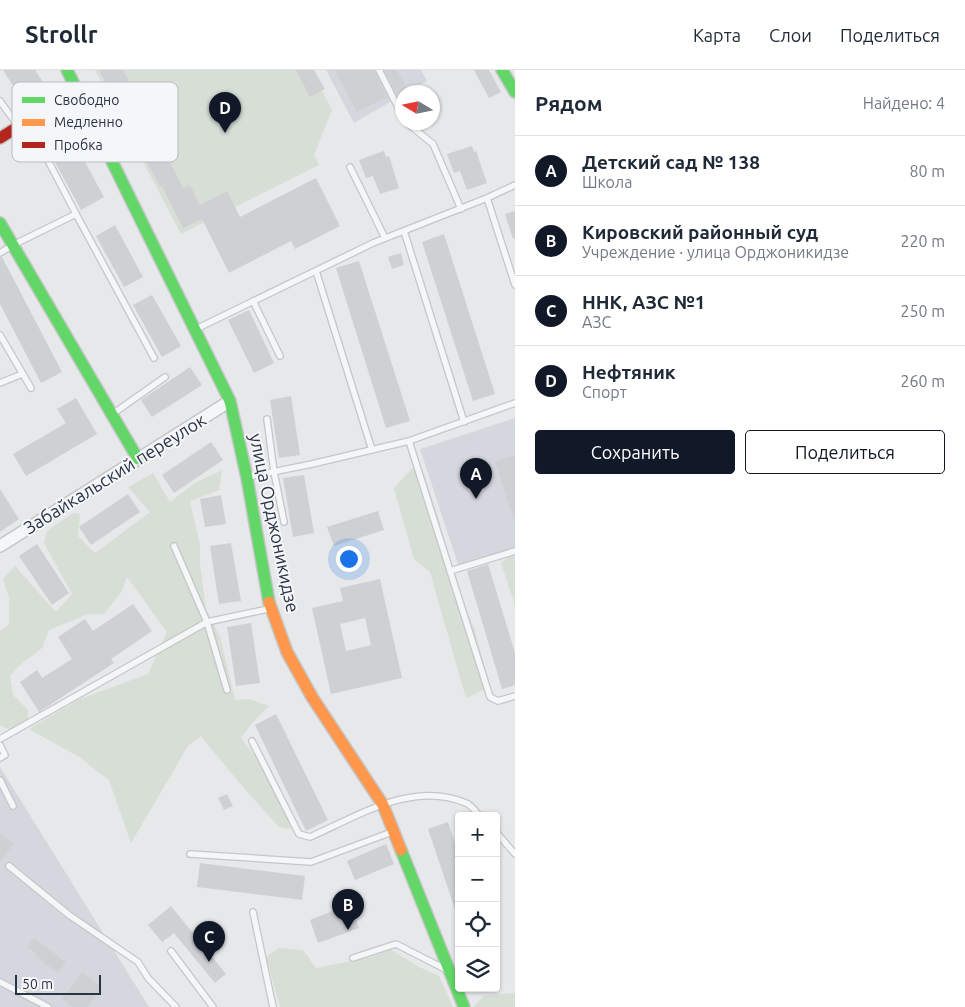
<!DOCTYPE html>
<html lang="ru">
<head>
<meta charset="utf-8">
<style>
  :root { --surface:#fff; --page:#f2f2f3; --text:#1f2937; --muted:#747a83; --line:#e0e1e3; --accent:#111827 }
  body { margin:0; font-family:Ubuntu,sans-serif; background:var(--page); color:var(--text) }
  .controls { position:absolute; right:15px; bottom:15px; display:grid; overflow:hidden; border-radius:5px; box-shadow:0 1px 4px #0004 }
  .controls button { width:45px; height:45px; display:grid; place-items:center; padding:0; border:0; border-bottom:1px solid var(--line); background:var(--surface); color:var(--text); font:25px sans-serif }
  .compass { position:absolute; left:395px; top:15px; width:45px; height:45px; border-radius:50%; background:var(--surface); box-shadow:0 1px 4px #0004; rotate:280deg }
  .scale { position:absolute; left:15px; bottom:12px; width:86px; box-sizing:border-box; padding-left:5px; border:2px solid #2b3445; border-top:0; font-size:14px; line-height:18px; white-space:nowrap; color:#2b3445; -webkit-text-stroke:4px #f4f6f9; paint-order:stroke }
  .you { position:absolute; left:348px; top:488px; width:18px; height:18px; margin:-12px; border:4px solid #fff; border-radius:50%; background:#1a73e8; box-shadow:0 0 0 8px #1a73e833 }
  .badge { display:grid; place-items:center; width:32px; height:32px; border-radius:50%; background:var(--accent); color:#fff; font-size:16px; font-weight:700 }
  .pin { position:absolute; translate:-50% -41px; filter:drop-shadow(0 1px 2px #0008) }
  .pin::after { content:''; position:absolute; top:26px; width:18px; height:15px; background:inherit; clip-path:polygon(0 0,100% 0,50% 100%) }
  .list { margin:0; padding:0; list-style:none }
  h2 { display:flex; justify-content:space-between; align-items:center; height:65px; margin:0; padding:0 20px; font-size:21px }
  h2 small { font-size:16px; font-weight:400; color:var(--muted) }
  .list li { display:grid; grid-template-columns:32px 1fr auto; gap:15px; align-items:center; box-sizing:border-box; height:70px; padding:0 20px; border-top:1px solid var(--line) }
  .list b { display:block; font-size:19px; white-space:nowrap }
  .list p { margin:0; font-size:16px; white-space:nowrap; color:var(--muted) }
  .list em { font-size:16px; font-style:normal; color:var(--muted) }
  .actions { display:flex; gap:10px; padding:15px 20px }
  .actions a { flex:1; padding:11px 0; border:1px solid var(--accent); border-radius:5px; text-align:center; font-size:18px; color:var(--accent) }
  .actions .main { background:var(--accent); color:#fff }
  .icon { flex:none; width:28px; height:28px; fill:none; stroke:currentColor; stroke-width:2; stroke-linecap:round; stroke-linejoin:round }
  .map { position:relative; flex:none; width:515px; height:937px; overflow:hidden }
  header { display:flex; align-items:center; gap:30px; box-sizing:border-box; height:70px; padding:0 25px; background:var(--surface); border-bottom:1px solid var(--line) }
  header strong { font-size:24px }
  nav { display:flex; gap:28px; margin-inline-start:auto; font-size:18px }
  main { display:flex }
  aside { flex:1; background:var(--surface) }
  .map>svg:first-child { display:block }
</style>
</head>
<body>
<header>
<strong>Strollr</strong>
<nav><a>Карта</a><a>Слои</a><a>Поделиться</a></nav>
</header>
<main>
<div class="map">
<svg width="515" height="937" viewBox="0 0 515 937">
  <rect width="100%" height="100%" fill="#e6e8ea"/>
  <g fill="#d4d7dd">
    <path d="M326,0H421L427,11L407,22H402V25L354,53Z"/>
    <path d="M515,348V479L459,497L420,379Z"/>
    <path d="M0,697L149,937H0Z"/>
  </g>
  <g fill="#d6ded6">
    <path d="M95,0H311L332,40L314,85L319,95L181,164Z"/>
    <path d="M412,398L424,404L441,457L446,486L452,505L475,561L490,617L466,628L430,502L414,489L394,418Z"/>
    <path d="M222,400L219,420L190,431L200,475V494L206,539L220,567L235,630L249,629L269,636L253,652L241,668L273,708L291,759L279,757L242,716L201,666L188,676L131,773L109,710L79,687L29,659L80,629L148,604L167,562L127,507L122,521L104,544H88L49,560L42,578L20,595L10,606L13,625L28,640V655L18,664L0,655V561L9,555V528L3,509L15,496L56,542L72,524L44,473L47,461L73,443L80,444L78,466L95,483L150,442L128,417L153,403L170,432L195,413Z"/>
    <path d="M512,483H515V535L501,493Z"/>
    <path d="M279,878L303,880L316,898L368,888L391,880L419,897L439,906L453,937H280L266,887Z"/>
    <path d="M510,923L515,924V937H474L483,926Z"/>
  </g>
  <g fill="#ced0d3" fill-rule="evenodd">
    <path d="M3,0H35L47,18L24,33Z"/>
    <path d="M99,0H123L183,118L190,115L200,135L227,121L240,147L316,108L340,156L295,179L291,171L229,203L202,149L183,158L162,116L160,117Z"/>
    <path d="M296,0H314L325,19L310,27Z"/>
    <path d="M335,0H374L387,27L357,42Z"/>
    <path d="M384,0H397L407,19L397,24Z"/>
    <path d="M474,0H489L501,22L489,28Z"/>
    <path d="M60,46L104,127L81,140L37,59Z"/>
    <path d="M472,76L474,82L476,81L487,113L467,120L460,101L454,103L447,84Z"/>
    <path d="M384,81L386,87L389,86L399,118L380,124L373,106L366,108L359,90Z"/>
    <path d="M515,141V168L513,169L505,144Z"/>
    <path d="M115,155L143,207L124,217L96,166Z"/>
    <path d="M444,164L495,324L473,331L422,172Z"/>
    <path d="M401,183L404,195L392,199L388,187Z"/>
    <path d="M2,187L62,302L41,313L0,234V188Z"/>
    <path d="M359,191L410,351L386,358L336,198Z"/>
    <path d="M152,225L181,276L162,287L133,235Z"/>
    <path d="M249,240L274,293L254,303L228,250Z"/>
    <path d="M190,297L202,315L152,347L141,330Z"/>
    <path d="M291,326L300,385L279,388L270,330Z"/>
    <path d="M76,328L97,364L26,406L13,384L66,353L57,339Z"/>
    <path d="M211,372L223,390L174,423L162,405Z"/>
    <path d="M515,385V448H513L495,391Z"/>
    <path d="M304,405L314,463L293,467L283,408Z"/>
    <path d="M0,419L19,449L0,462Z"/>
    <path d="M128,424L140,442L91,475L79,457Z"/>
    <path d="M221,425L226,454L205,457L200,429Z"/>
    <path d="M378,441L384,460L334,476L327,457Z"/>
    <path d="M231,473L241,531L219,534L210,476Z"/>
    <path d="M37,474L69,523L52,535L19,486Z"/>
    <path d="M488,494L515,583V615L502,619L467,501Z"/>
    <path d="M380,509L402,608L331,624L312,538L343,531L340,518ZM365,548L371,575L346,581L340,554Z"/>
    <path d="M133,534L152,561L111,589L114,593L39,642L20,612L37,600L42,608L72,589L58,567L85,549L93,561Z"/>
    <path d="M251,553L260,613L236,616L227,557Z"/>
    <path d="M276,644L328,750L306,761L255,655Z"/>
    <path d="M227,724L233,736L224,740L218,728Z"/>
    <path d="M448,752L459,785V845H457L428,759Z"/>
    <path d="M0,763L14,773L0,792Z"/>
    <path d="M386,774L394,794L355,810L347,791Z"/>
    <path d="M200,793L305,806L302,830L197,817Z"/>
    <path d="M350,834L359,858L318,873L310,850Z"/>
    <path d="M171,836L226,904L215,913L174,863L162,872L148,855Z"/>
    <path d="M34,868L66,892L58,903L35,886L37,884L27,877Z"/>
    <path d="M82,902L102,917L87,937H74L62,929Z"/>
  </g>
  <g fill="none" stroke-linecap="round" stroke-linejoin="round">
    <defs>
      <g id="lane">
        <path d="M379,0L402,45"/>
        <path d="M0,31L18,56"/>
        <path d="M406,52L433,74L461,139"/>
        <path d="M350,97L385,168"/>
        <path d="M487,128L515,215"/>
        <path d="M76,144L154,288"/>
        <path d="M404,161L464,352"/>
        <path d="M0,183L13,175L76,144L28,52"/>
        <path d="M316,201L372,380"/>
        <path d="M253,231L280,286"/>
        <path d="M196,259L373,173L487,128L515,115"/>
        <path d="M0,265L31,318"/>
        <path d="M0,313L22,304"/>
        <path d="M114,343L165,307"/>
        <path d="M267,349L274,402L284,452"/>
        <path d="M409,371L490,627L498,631L515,626"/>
        <path d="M248,407L312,394L409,371L515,333"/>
        <path d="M174,476L207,552L227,620"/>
        <path d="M450,501L515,481"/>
        <path d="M0,669L207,552L268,539"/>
        <path d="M252,671L299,764L310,767C358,746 413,710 466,733C471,735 476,742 480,746"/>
        <path d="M0,675L5,685L0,688"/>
        <path d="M0,710L13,736"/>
        <path d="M496,762L515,784"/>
        <path d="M190,784L311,792L392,762"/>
        <path d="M9,796L69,845L138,892L148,908L176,937"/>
        <path d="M253,842L273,937"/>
        <path d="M171,881L213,937"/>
        <path d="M353,888L396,874L445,899"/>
        <path d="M0,912L48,937"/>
      </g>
      <path id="street" d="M0,476L230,331"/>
      <g id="fast">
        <path d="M67,0L230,331L247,408L269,532"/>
        <path d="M502,0L515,22"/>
        <path d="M0,153L138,389"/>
        <path d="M401,780L464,937"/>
      </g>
      <path id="slow" d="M269,532L287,582L312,627L383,735L401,780"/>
      <path id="jam" d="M0,68L77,20"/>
    </defs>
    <use href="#lane" stroke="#c4c6c8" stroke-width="8"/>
    <use href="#street" stroke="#c4c6c8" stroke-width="14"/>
    <use href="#fast" stroke="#c4c6c8" stroke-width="14"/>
    <use href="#slow" stroke="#c4c6c8" stroke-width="14"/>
    <use href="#jam" stroke="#c4c6c8" stroke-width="14"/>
    <use href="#lane" stroke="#f5f6f7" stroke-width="5.5"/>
    <use href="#street" stroke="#f5f6f7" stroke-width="11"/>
    <use href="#fast" stroke="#63d668" stroke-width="11"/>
    <use href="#slow" stroke="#ff974d" stroke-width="11"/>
    <use href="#jam" stroke="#b3261e" stroke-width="11"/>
  </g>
  <g text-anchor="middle" stroke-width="4" stroke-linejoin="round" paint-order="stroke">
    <g font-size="18" fill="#2b3445" stroke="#f4f6f9">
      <text transform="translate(115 404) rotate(-32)" y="6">Забайкальский переулок</text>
      <text transform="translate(274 453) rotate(78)" y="6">улица Орджоникидзе</text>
    </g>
  </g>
  <rect x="12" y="12" width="166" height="80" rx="8" fill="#f4f6f9" stroke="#b8bcc3" stroke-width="1"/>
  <rect x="22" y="27" width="23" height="6" fill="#63d668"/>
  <rect x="22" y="49" width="23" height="7" fill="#ff974d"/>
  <rect x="22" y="72" width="23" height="6" fill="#b3261e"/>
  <g font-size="14" fill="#2b3445">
    <text x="54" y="35">Свободно</text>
    <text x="54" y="57">Медленно</text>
    <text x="54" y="80">Пробка</text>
  </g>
</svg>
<div class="controls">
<button>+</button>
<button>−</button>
<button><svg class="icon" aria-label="locate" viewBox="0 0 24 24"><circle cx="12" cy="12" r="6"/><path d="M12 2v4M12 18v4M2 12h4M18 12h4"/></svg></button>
<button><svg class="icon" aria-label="layers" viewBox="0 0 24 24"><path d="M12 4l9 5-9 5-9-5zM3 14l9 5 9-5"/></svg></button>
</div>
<svg class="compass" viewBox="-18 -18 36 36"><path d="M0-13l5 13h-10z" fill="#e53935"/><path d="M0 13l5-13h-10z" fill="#747a83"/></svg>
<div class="scale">50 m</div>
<div class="you"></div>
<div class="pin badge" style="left:476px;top:429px">A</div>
<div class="pin badge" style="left:348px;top:860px">B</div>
<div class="pin badge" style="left:209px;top:892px">C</div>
<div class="pin badge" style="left:225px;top:63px">D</div>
</div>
<aside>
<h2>Рядом<small>Найдено: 4</small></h2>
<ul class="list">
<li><span class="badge">A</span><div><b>Детский сад № 138</b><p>Школа</p></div><em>80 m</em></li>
<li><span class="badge">B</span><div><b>Кировский районный суд</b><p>Учреждение · улица Орджоникидзе</p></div><em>220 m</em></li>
<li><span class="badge">C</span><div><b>ННК, АЗС №1</b><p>АЗС</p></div><em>250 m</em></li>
<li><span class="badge">D</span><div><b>Нефтяник</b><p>Спорт</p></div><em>260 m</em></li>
</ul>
<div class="actions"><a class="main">Сохранить</a><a>Поделиться</a></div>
</aside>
</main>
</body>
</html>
